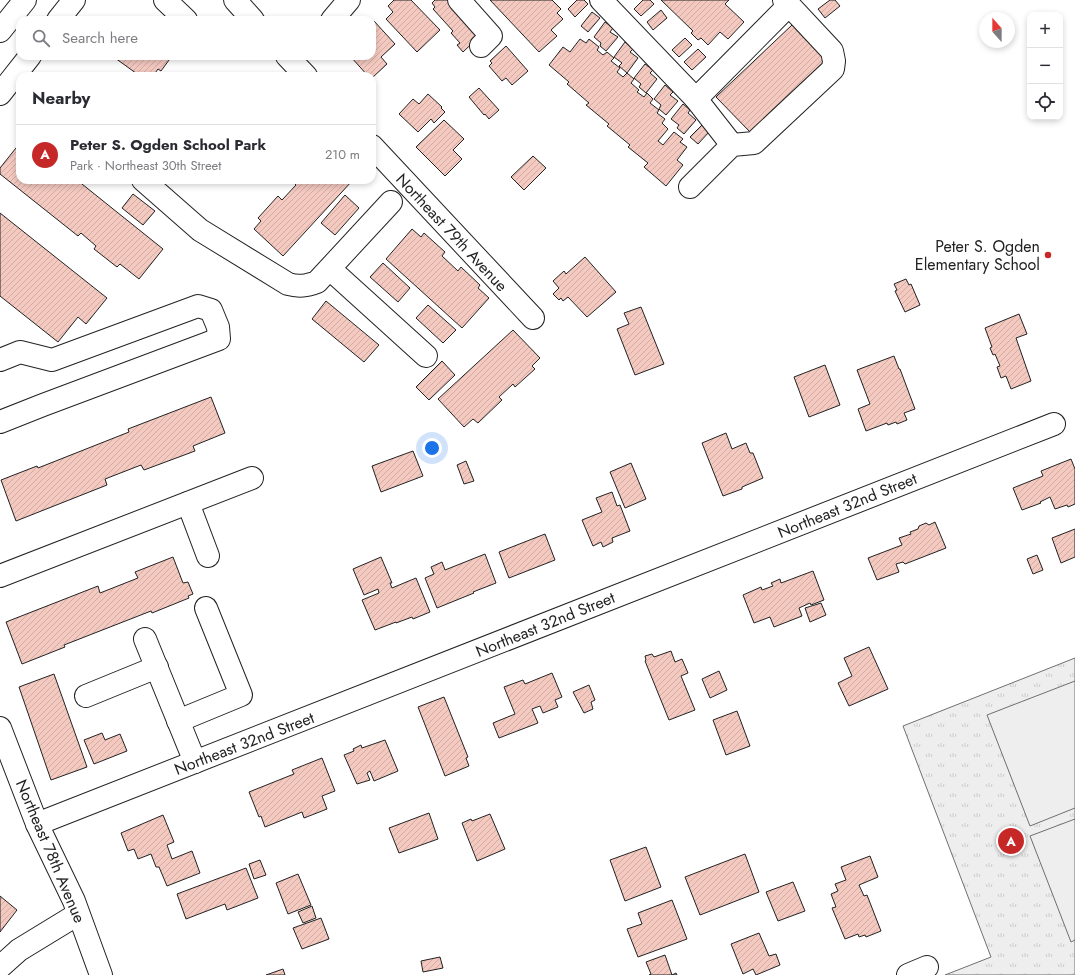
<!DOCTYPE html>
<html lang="en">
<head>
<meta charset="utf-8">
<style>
  :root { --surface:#fff; --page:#f2f2f3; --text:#2b2b33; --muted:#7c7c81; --line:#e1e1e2; --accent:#c62828 }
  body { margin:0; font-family:Jost,sans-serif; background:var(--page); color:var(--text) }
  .controls { position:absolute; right:12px; top:12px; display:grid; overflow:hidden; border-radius:8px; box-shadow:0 2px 6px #0003 }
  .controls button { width:36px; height:36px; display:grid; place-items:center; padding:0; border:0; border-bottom:1px solid var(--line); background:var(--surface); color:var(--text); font:20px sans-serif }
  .compass { position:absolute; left:979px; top:12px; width:36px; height:36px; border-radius:50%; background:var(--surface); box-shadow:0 2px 6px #0003; rotate:339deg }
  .you { position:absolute; left:432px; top:448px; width:14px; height:14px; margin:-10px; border:3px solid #fff; border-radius:50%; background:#1a73e8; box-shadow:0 0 0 6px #1a73e833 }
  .badge { display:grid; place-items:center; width:26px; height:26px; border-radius:50%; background:var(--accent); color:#fff; font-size:13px; font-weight:700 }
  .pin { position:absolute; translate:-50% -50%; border:2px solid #fff; box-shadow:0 1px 4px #0006 }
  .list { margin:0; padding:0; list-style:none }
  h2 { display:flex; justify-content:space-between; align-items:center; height:52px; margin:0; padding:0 16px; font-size:17px }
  h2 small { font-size:13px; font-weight:400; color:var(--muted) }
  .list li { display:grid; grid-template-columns:26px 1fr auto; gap:12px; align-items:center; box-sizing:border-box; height:60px; padding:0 16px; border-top:1px solid var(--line) }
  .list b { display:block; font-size:15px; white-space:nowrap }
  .list p { margin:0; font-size:13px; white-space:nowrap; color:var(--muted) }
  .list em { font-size:13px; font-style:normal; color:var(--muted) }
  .icon { flex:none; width:22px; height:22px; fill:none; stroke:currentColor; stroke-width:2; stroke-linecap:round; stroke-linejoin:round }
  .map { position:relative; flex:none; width:1075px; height:975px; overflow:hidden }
  .search { position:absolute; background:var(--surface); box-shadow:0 2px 6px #0003; left:16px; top:16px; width:360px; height:44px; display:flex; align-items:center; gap:10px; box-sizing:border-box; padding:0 14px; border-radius:12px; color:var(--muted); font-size:15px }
  .panel { position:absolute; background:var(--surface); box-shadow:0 2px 6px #0003; left:16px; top:72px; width:360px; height:112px; border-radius:12px }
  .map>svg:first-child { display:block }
</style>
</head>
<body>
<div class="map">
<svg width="1075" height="975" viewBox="0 0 1075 975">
  <defs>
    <pattern id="grass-tufts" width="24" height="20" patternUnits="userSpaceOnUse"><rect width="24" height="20" fill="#eee"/><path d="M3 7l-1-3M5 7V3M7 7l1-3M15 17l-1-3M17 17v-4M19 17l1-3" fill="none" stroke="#ccc"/></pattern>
    <pattern id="building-hatch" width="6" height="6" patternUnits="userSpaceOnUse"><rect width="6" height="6" fill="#f3c9c0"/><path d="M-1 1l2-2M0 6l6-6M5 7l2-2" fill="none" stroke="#d0aca5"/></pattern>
  </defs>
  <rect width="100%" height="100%" fill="#fff"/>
  <path fill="url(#grass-tufts)" stroke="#6f6f6f" d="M1075,658V975H945L991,957L903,726Z"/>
  <g fill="#eee" stroke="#6f6f6f">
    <path d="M1075,681V808L1030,826L987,715Z"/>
    <path d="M1075,819V940L1071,942L1030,836Z"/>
  </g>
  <g fill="url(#building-hatch)" stroke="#222">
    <path d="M394,0H411L440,30L417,52L386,19L393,12L388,6Z"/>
    <path d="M435,0H453L484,32L463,52L457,45L460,43L451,33L453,31L433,9L435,7L432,3Z"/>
    <path d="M490,0H552L561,9L557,13L563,19L551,30L557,36L539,52Z"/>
    <path d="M577,0H584L588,4L575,17L568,9Z"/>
    <path d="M643,0H650L654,4L641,16L634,9Z"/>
    <path d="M661,0H729L725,4L744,22L728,39L720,32L708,45L701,38L698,40L691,33L693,31Z"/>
    <path d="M830,0H835L840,6L825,18L818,9Z"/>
    <path d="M661,10L667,18L653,30L647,22Z"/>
    <path d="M592,12L600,18L588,32L581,26Z"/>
    <path d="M374,21L395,44L381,57L387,64L372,78V76H368L351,57L372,56V23Z"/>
    <path d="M605,22L613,28L610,32L618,37L606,51L600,46L601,43L594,37Z"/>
    <path d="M792,25L826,60L750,132L716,97Z"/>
    <path d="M685,38L692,45L679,57L672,50Z"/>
    <path d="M580,39L586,43L589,39L599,47L597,50L603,55L607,52L614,58L611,61L620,68L617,72L623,77L627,73L634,79L631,83L639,90L637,92L644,97L647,93L653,99L650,103L659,110L657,113L665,119L662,123L668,129L658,141L663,145L674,132L683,139L680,142L687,147L677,160L683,165L666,186L644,167L648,163L628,147L630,145L607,126L609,124L586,105L589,103L567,84L569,82L549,65L563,47L570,52Z"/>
    <path d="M625,42L633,49L630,52L638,58L627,73L619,66L622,63L614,57Z"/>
    <path d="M506,46L528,71L512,85L506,78L502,81L489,66L492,63L490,61Z"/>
    <path d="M698,49L706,57L692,70L684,62Z"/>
    <path d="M116,56H172L161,71L158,69L153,76H140L115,58Z"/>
    <path d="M645,64L653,70L650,73L657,79L646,93L639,87L641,84L634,78Z"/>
    <path d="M665,85L673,92L670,95L678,101L666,115L659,109L661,105L654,99Z"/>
    <path d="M479,88L499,110L489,119L485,114L484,115L469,97Z"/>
    <path d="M428,94L442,107L441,108L445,112L434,123L431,119L418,132L399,114L413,99L419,104Z"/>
    <path d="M683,104L690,110L688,113L696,120L684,134L677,128L679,125L671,119Z"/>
    <path d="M444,120L464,139L453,150L462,159L445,176L416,147Z"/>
    <path d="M703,124L710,131L698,144L690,137Z"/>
    <path d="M20,143V180H77L163,249L139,279L120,264L117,267L94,249L96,246L81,233L78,236L0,174V168Z"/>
    <path d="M533,156L546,168L524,190L511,177Z"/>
    <path d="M294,180L352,181L283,256L254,229L261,221L258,218L278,196L282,200L296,185L292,181Z"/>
    <path d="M133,194L155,211L143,225L122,208Z"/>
    <path d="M345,195L359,208L335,235L321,223Z"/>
    <path d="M0,213L107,298L86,324L78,317L58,342L0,296Z"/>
    <path d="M412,229L421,237L424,233L445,252L442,256L458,271L461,267L480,285L478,288L489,298L462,328L386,259Z"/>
    <path d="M585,257L616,292L587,317L568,297L563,301L561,298L559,300L553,294L559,288L553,281L564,271L566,274Z"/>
    <path d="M383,263L410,288L398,302L370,277Z"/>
    <path d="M906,279L909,285L911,284L920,305L905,312L895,291L897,290L894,284Z"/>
    <path d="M326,301L379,345L364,362L312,319Z"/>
    <path d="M428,305L456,330L443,343L416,318Z"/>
    <path d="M641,307L664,364L635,375L617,329L629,324L624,313Z"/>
    <path d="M1019,314L1027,334L1016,338L1031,381L1011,389L1006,376L1001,378L997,367L1000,366L995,354L993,355L990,348L992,347L985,328Z"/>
    <path d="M513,330L540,358L532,366L535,369L515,387L513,384L499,397L502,400L478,423L473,419L464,427L438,399Z"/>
    <path d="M894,356L899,369H900L915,409L904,413L907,420L897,424L896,422L888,425L887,423L866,431L858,409L870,404L857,370Z"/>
    <path d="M442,361L455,375L429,400L416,387Z"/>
    <path d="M825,365L840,405L809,417L794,377Z"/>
    <path d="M211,397L225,433L193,446L195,451L144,470L141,465L105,479L107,485L16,521L1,480L37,466L38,468L129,432L128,429Z"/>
    <path d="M726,433L732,449L746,443L750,453H753L763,478L742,487V489L723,496L702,443Z"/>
    <path d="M413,451L423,476L381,492L372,466Z"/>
    <path d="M1071,459L1075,469V504L1068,507L1067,505L1055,509L1050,497L1040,502L1041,503L1022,510L1013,488L1043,476L1041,471Z"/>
    <path d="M466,461L474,481L464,484L457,465Z"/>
    <path d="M631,463L646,499L625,508L610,472Z"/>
    <path d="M612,492L617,506L620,505L630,531L612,538L613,542L603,547L601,542L593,546L582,520L602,512L596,498Z"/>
    <path d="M935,522L946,548L905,564L903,562L896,564L899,572L877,580L868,558L902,545L899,538L911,534L910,532L918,529L919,526L926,523L929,525Z"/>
    <path d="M1075,529V557L1061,563L1052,538Z"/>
    <path d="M545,534L555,560L509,578L499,552Z"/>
    <path d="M485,554L496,583L473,592L474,593L437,608L425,578L434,574L431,567L442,562L445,570Z"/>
    <path d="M1037,555L1043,570L1033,574L1027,559Z"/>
    <path d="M173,557L183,583L188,582L193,594L188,596L189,598L152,613L151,611L64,645L65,647L22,664L6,622L98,586L100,593L138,578L135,572Z"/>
    <path d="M381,557L392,583H390L392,588L416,578L430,612L413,619L412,617L396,623V622L375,630L362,600L379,593L378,589L364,595L353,569Z"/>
    <path d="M813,571L824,600L811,605L810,603L799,608L802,616L774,627L770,617L754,623L743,595L761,587L762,590L773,586L771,583L780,579L781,583Z"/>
    <path d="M821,603L826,615L810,622L805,608Z"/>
    <path d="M869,647L888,689L849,706L838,683L852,676L844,658Z"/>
    <path d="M671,651L675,662L682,659L688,673L681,676L695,710L669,720L645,661L646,660L645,656L652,654L654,657Z"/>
    <path d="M719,671L727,690L710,698L702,679Z"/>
    <path d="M552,673L562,697L555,700L558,707L543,713L540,706L532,709L538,723L499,738L493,723L515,714L504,687L523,680L525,684Z"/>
    <path d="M54,674L87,767L51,780L19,687Z"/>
    <path d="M589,685L595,700L591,702L593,709L584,713L573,692Z"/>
    <path d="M444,697L468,757L466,758L469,766L445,776L418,707Z"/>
    <path d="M737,711L750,746L726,755L713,720Z"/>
    <path d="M102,733L105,740L120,734L127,751L94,764L84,740Z"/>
    <path d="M385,740L398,771L374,781L370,771L367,773L370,780L357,784L344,755L354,751L353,749L361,745L362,748Z"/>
    <path d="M322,758L335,791L322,796L327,809L304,818L302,812L265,827L261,816L259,817L249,792L294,774L292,770Z"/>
    <path d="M429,813L438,839L399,853L389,828Z"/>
    <path d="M490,814L505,849L477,861L462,823L471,819L472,821Z"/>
    <path d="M163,815L174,842L167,845L172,859L192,851L200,873L167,886L159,867H156L151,854L138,859L134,849L128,851L121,833Z"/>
    <path d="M646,847L661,887L625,901L610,860Z"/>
    <path d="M745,854L759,892L700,915L685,877Z"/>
    <path d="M870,856L878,877L859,885L864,896L867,895L881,931L866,937L865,935L859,937L858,934L845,939L832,908L836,907L831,894L838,891L835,884L846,880L841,867Z"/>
    <path d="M260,860L266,875L254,879L249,864Z"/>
    <path d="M246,868L258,898L227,910L225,904L186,919L177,894Z"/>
    <path d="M298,874L311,905L288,914L276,883Z"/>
    <path d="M793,882L805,911L778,921L766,892Z"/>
    <path d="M0,896L17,910L0,932Z"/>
    <path d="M672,900L687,939L638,957L627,929L642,924L638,913Z"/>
    <path d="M312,906L316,918L303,923L298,912Z"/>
    <path d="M321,918L329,939L302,949L293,928Z"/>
    <path d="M759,933L769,956L776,954L780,965L756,975L753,969L743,974L731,944Z"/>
    <path d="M665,955L672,975L676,973L677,975H649L651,974L646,962Z"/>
    <path d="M440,957L443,968L423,972L421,961Z"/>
    <path d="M283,969L285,975H266Z"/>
  </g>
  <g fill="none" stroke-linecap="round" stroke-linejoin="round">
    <defs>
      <g id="minor">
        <path d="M165,0L186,20"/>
        <path d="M235,0L253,20"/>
        <path d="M459,0L491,36L481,46"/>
        <path d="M601,0L696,99L789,5L784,0"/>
        <path d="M332,20L349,0"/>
        <path d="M287,56L306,76"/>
        <path d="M696,99L732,145"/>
        <path d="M372,146L533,318"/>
        <path d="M143,180L200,230L288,284C299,287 306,286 317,282L391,202"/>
        <path d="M690,187L732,145L754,143L833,69L834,61L832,51L789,5"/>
        <path d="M330,269L426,356"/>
        <path d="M0,360L20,352L52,360L198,306L211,310L218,327L219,339L43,405L0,422"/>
        <path d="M188,503L208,556"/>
        <path d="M0,576L252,478"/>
        <path d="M145,639L195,762"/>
        <path d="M86,696L157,667"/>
        <path d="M178,721L241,695L206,608"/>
        <path d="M0,728L37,824L74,901L101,975"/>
        <path d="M37,824L1054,424"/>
        <path d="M0,967L19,950L78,914"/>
        <path d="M908,975L927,967"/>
      </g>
      <g id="major">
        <path d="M58,20L74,0"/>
        <path d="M0,31L25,0"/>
        <path d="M0,94L30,56"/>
      </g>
    </defs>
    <use href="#minor" stroke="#222" stroke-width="24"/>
    <use href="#major" stroke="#222" stroke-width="24"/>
    <use href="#minor" stroke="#fff" stroke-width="22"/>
    <use href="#major" stroke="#fff" stroke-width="22"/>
  </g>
  <circle fill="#c62828" stroke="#fff" stroke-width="1.5" cx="1048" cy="255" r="4"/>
  <g text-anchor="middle" stroke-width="3" stroke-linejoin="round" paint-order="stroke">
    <g font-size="16" fill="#222" stroke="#fff">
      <text transform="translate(452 232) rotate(47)" y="6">Northeast 79th Avenue</text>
      <text transform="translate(847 505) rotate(-22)" y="6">Northeast 32nd Street</text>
      <text transform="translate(545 624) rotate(-22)" y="6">Northeast 32nd Street</text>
      <text transform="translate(244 743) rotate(-21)" y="6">Northeast 32nd Street</text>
      <text transform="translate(51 851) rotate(67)" y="6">Northeast 78th Avenue</text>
    </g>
    <g font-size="16" fill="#222" stroke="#fff" text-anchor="end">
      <text x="1040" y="252">Peter S. Ogden<tspan x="1040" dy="18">Elementary School</tspan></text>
    </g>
  </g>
</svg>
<div class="controls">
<button>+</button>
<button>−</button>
<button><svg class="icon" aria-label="locate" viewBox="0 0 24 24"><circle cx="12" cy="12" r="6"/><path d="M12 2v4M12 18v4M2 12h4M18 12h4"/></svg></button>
</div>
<svg class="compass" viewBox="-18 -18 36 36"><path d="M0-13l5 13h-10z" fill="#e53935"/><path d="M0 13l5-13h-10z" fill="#7c7c81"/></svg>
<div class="you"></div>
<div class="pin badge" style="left:1011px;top:841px">A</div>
<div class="search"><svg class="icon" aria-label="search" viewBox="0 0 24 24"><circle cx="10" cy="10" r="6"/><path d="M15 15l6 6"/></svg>Search here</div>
<section class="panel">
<h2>Nearby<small></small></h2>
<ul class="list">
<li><span class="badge">A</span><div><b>Peter S. Ogden School Park</b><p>Park · Northeast 30th Street</p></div><em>210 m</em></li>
</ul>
</section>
</div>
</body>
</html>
